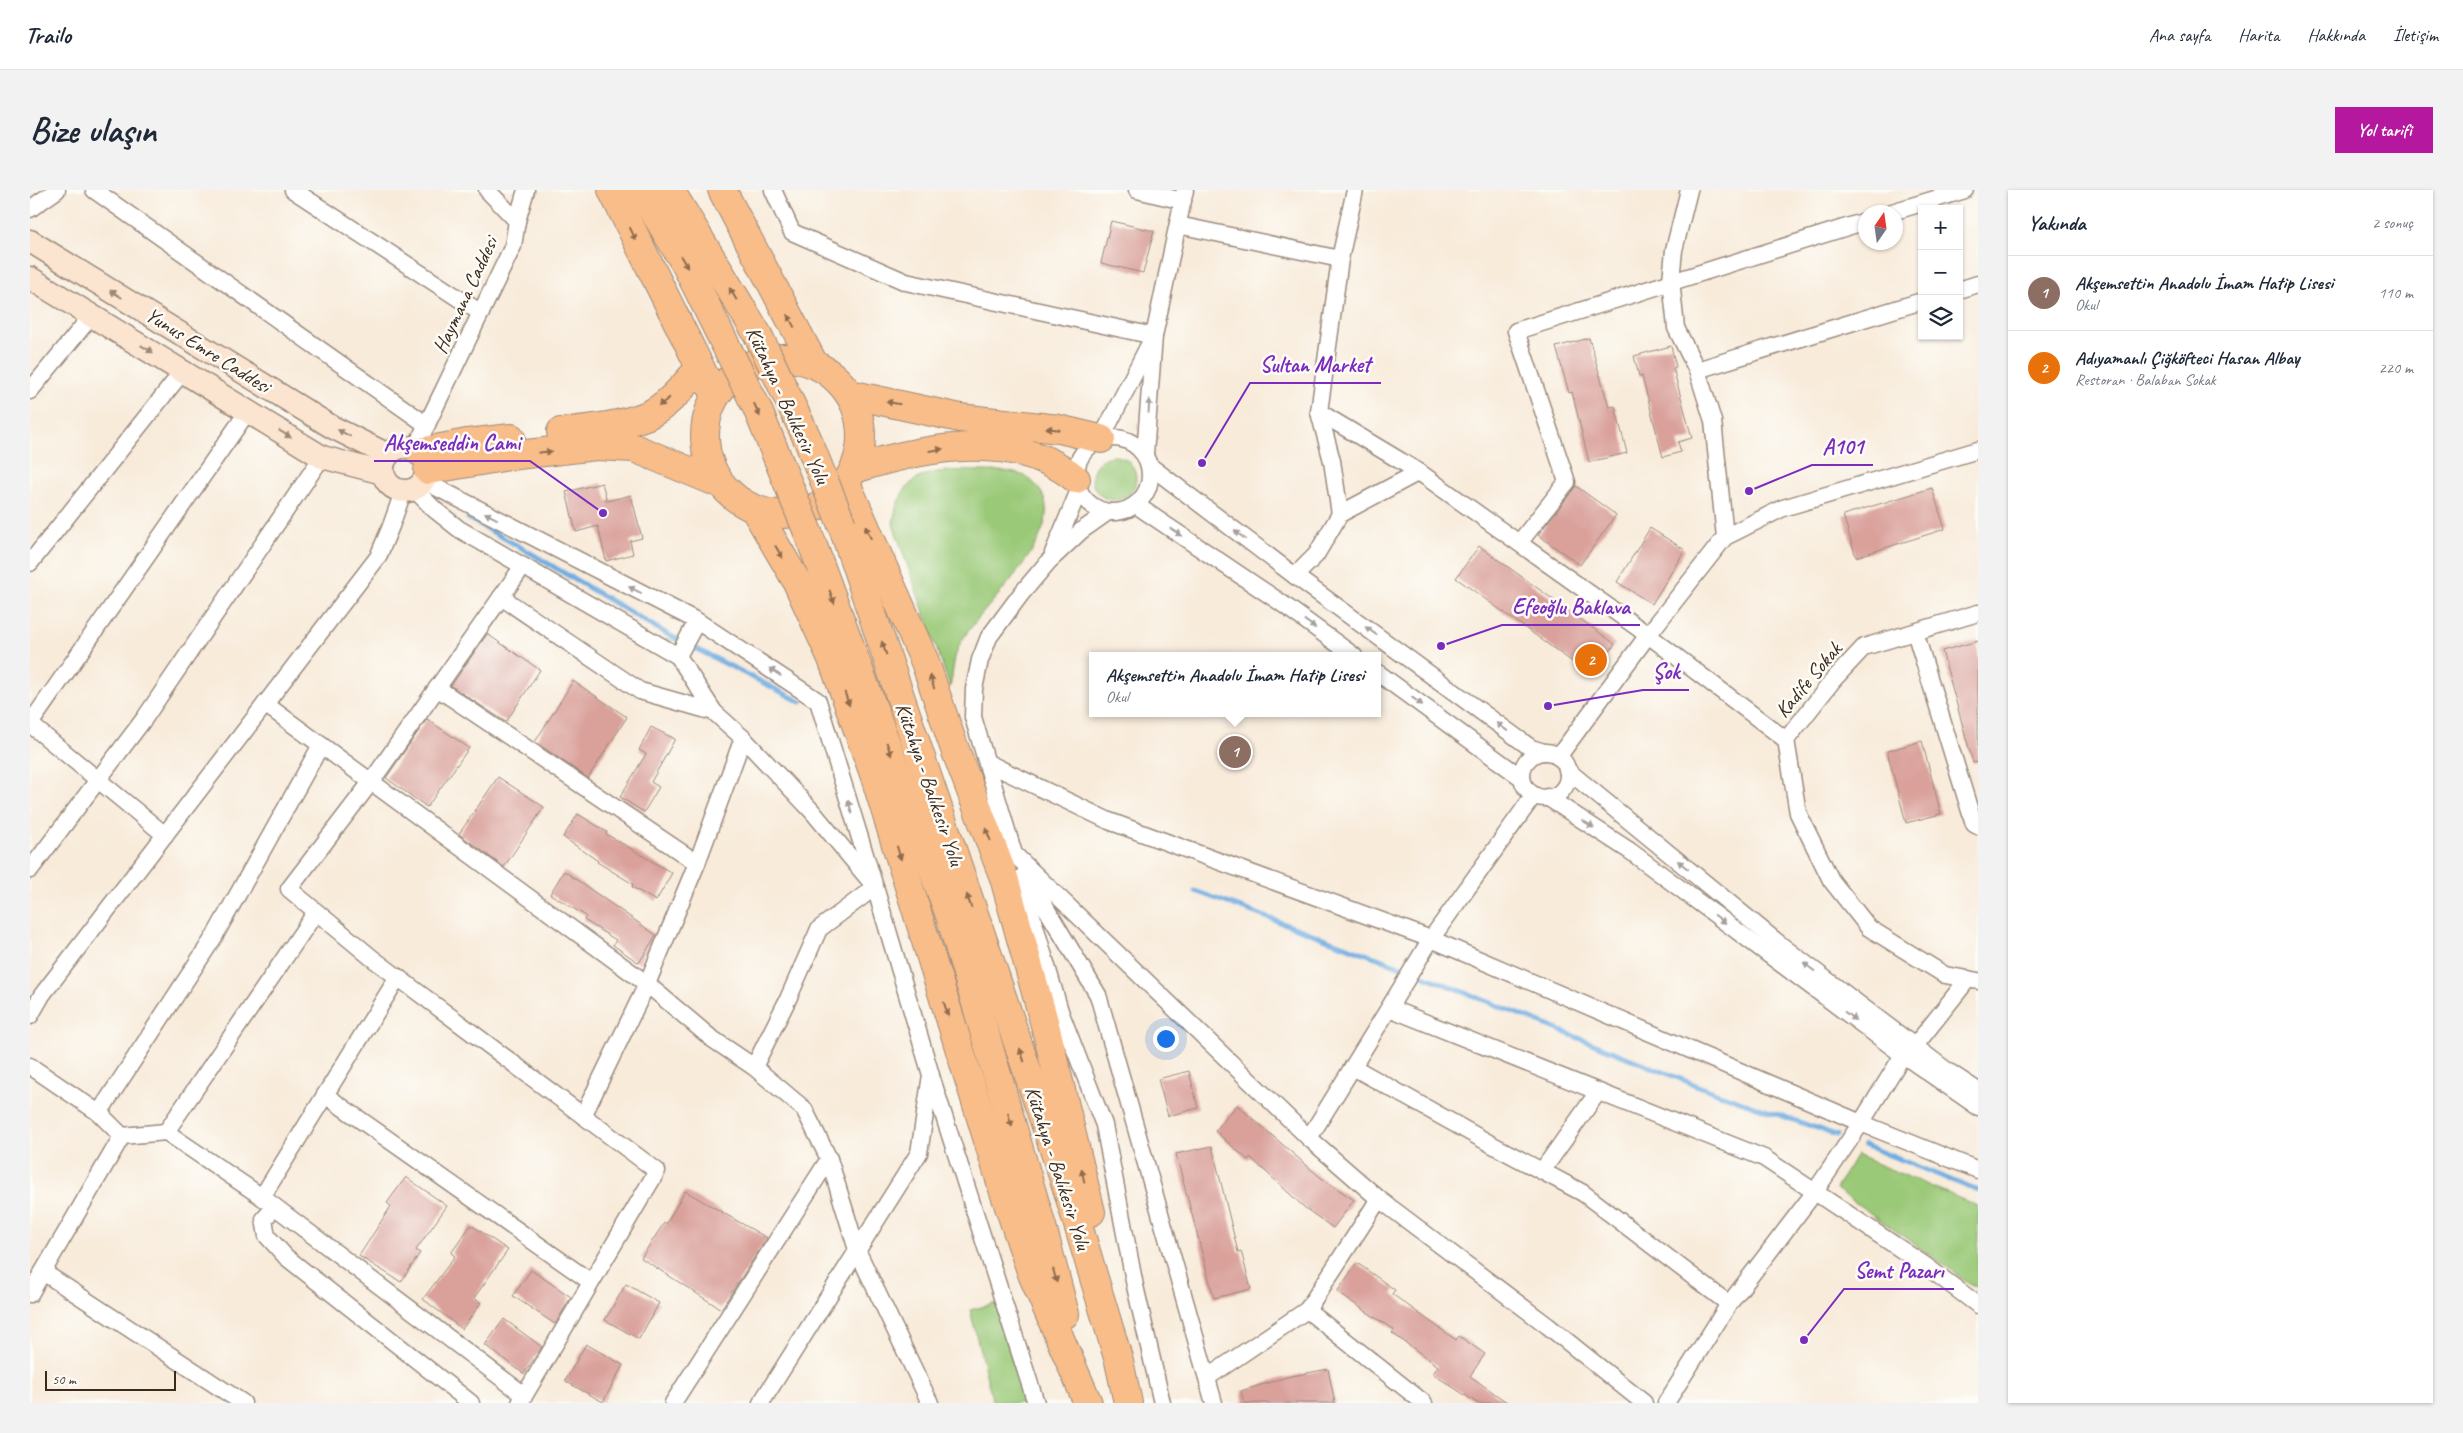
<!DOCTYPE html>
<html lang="tr">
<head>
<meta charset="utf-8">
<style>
  :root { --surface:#fff; --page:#f2f2f3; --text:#1f2937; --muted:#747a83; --line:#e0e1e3; --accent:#b5179e }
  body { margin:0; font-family:Caveat,sans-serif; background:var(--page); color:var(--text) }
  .controls { position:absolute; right:15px; top:15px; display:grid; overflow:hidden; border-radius:0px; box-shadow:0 1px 4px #0004 }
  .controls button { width:45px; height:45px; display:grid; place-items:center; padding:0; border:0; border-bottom:1px solid var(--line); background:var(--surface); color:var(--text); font:25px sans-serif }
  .compass { position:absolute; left:1828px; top:15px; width:45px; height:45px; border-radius:50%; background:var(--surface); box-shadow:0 1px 4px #0004; rotate:13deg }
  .scale { position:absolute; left:15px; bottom:12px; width:131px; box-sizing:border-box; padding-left:5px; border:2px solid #3b2a1e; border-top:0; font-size:14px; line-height:18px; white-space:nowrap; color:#3b2a1e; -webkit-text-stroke:4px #fdfcf7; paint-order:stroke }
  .you { position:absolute; left:1135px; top:848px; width:18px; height:18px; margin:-12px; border:4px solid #fff; border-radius:50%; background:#1a73e8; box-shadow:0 0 0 8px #1a73e833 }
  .badge { display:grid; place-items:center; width:32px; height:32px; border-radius:50%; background:var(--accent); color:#fff; font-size:16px; font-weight:700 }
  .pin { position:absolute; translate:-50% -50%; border:2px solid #fff; box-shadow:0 1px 5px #0006 }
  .popup { position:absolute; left:1059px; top:462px; width:292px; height:65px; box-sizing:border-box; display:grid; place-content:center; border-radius:0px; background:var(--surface); filter:drop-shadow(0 1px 4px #0005); font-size:16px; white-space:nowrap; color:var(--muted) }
  .popup b { font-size:19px; color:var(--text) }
  .popup::after { content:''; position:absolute; left:50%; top:100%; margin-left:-10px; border:10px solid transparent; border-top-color:var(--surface) }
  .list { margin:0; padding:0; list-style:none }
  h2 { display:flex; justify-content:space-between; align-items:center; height:65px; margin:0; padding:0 20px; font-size:21px }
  h2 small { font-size:16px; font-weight:400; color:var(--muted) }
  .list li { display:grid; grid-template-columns:32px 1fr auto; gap:15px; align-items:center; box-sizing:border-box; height:75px; padding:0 20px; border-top:1px solid var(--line) }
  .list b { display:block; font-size:19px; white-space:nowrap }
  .list p { margin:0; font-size:16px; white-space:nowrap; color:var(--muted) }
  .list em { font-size:16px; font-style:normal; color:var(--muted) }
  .icon { flex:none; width:28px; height:28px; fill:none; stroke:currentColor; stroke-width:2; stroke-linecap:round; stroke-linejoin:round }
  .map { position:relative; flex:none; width:1948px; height:1213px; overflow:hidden; border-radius:0px }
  header { display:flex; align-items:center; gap:30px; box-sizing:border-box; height:70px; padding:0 25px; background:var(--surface); border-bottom:1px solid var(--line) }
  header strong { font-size:24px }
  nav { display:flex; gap:28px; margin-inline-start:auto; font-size:18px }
  .intro { display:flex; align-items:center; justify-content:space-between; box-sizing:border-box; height:120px; padding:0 30px }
  h1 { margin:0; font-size:35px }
  .button { padding:12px 22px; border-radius:0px; background:var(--accent); color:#fff; font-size:18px; font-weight:700 }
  main { display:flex; gap:30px; padding:0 30px }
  aside { flex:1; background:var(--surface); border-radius:0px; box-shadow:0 1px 4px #0004 }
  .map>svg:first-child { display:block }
</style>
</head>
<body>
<header>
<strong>Trailo</strong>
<nav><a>Ana sayfa</a><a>Harita</a><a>Hakkında</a><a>İletişim</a></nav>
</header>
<div class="intro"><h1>Bize ulaşın</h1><a class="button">Yol tarifi</a></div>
<main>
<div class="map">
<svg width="1948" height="1213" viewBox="0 0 1948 1213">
  <rect width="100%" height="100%" fill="#fdfcf7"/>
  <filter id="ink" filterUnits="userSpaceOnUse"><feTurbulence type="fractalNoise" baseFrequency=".02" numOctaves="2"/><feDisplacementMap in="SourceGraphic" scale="10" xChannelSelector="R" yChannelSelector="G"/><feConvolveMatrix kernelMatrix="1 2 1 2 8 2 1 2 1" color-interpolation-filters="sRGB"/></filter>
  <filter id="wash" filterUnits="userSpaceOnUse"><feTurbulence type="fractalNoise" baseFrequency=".0096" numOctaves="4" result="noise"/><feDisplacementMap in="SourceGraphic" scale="20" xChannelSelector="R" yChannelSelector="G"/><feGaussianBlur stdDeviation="1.12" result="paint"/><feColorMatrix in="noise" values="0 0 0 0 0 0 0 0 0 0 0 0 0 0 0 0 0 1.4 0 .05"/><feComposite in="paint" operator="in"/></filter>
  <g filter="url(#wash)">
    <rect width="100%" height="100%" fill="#f8ebda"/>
    <g fill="#9ac977" stroke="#6a7a4a">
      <circle cx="1084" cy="288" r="22"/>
      <path d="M969,281C976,282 985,282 992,285C998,287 1005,293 1009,299C1043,344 947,418 929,456C923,468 923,485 920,497L863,334C871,269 919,282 969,281Z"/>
      <path d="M1826,965L1948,1016V1099L1806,999Z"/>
      <path d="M966,1113L994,1213H963L940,1120Z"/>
    </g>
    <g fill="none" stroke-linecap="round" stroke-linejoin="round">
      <g stroke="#70ade2" stroke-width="5">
        <path d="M438,328L497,361L635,443L771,512"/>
        <path d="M1165,701L1364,774L1681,901L1806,945"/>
        <path d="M1834,955L1948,1001"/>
      </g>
    </g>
    <g id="blocks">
      <g fill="#daa19b">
        <path d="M1081,31L1124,41L1113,83L1071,73Z"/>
        <path d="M1559,148L1579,217L1585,216L1597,263L1559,272L1542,202L1539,203L1526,157Z"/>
        <path d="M1641,156L1646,177L1643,178L1662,248L1648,252L1651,262L1633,267L1612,186H1609L1604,166Z"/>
        <path d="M572,293L577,311L601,305L612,348L600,351L603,364L576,371L568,336L546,342L536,302Z"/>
        <path d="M1546,296L1586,325L1550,375L1508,345Z"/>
        <path d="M1902,298L1915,339L1826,367L1813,325Z"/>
        <path d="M1620,338L1655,360L1622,414L1587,392Z"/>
        <path d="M1449,356L1585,454L1562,486L1426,388Z"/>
        <path d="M457,444L510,480L476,532L421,496Z"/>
        <path d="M1948,451V572L1943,573L1912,461Z"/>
        <path d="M543,491L597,527L558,588L505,552Z"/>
        <path d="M397,529L439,558L397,617L356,588Z"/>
        <path d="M621,537L645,549L621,592L629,597L614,622L590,607L616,564L609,560Z"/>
        <path d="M1892,551L1911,624L1876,633L1857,561Z"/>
        <path d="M468,587L514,617L474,677L429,644Z"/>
        <path d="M548,624L577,642L576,644L642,683L626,711L602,697L603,694L567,672L568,671L533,647Z"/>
        <path d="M534,681L626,745L609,773L583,755L586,750L554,730L556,726L520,704Z"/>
        <path d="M1159,881L1168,918L1138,926L1128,889Z"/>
        <path d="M1207,915L1290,987L1324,1010L1303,1038L1275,1018L1220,967L1218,970L1185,941Z"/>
        <path d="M1182,956L1208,1062L1211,1061L1221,1099L1184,1108L1146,964Z"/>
        <path d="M376,987L417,1016L386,1060L390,1063L371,1092L329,1066L361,1016L357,1013Z"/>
        <path d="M655,1001L737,1048L691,1119L611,1068L634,1033L636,1034Z"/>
        <path d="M441,1035L478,1060L444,1108L451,1113L432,1139L393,1109L425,1066L421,1063Z"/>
        <path d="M1327,1073L1365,1100L1362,1104L1426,1150L1429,1146L1455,1164L1440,1186L1478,1213H1447L1403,1184L1408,1176L1362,1143L1364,1140L1307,1102Z"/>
        <path d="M501,1080L541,1107L525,1134L483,1106Z"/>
        <path d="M596,1094L629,1113L609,1149L575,1130Z"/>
        <path d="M474,1129L512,1157L494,1184L455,1155Z"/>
        <path d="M556,1154L593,1175L573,1212L535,1191Z"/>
        <path d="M1298,1179L1305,1213H1214L1211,1201L1257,1187Z"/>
      </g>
    </g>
  </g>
  <g filter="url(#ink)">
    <use href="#blocks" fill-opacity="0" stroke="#9a8a7c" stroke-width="1"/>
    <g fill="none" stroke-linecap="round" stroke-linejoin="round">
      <defs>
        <g id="street">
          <path d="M64,0L397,235"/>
          <path d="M263,0L451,123"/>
          <path d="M743,0L762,42L876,92L1124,146"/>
          <path d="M1107,0L1153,11"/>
          <path d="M1659,0L1644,60L1641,90L1646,138L1667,180L1683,231L1695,347"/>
          <path d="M0,19L27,0"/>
          <path d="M1862,22L1935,0"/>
          <path d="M487,31L496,0"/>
          <path d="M1148,35L1310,69"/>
          <path d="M1929,100L1948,94"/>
          <path d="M1667,180L1892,111"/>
          <path d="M0,201L62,125"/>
          <path d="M1289,222L1389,282L1618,445L1756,550L1768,623L1801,690L1839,738L1915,785L1948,791"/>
          <circle cx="1083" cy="285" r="37"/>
          <path d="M1071,249L1120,153"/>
          <path d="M385,259L483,56L487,31L457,0"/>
          <path d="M1115,264L1124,146L1155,0"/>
          <path d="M1120,276L1265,386L1501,558L1514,562"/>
          <path d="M394,291L667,431L788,511L845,697L789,739L758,809L724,877"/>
          <path d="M385,300L405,320L429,339L648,466L684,522L713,548L782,621L845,697L901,885L889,963L731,1213"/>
          <path d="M1106,315L1250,412L1324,466"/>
          <path d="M1078,322L1051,341L1018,372L991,404L959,447L950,470L944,499L943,527L984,664L1279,948L1349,1009L1518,1136L1614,1213"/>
          <path d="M1310,324L1302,271L1289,222L1310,69L1325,0"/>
          <path d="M1489,353L1537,292L1486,141L1836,31"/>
          <path d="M1023,363L1049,300"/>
          <path d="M0,373L153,181"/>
          <path d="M1265,386L1286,365L1310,324L1389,282"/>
          <path d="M471,407L610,501L684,522"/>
          <path d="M1885,442L1944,634L1948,636"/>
          <path d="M648,466L667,431"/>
          <path d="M1348,483L1492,588"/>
          <path d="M407,498L667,673"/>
          <path d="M235,514L617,794L681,848L724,877L774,919L799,969L827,1060L900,1213"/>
          <path d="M0,534L218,221"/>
          <path d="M0,534L135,645"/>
          <path d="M1756,550L1804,489L1834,457L1948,423"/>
          <circle cx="1515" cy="585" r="23"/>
          <path d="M1528,567L1618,445L1695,347L1753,318L1948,260"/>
          <path d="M958,573L1079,631L1401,749L1831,933L1948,980"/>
          <path d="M1537,580L1752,756L1916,880L1948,901"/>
          <path d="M1517,607L1600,661L1873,865L1948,917"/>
          <path d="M0,680L114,529L292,267"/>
          <path d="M995,683L1068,805L1184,1213"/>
          <path d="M991,688L1030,821L1074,935L1105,1096L1132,1213"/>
          <path d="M1359,818L1401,749L1504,605"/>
          <path d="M0,826L12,805L348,367L361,336L373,302"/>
          <path d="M0,876L69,923L92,946L0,1104"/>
          <path d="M1323,877L1459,953L1553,1003L1699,1114"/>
          <path d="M902,889L1006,1213"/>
          <path d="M295,905L561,1092"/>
          <path d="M69,923L184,747L291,555"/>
          <path d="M553,926L617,794L667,673L713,548"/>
          <path d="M136,942L286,722"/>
          <path d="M92,946L136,942L232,1007L494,1205"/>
          <path d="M1279,948L1359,818L1734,968L1896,1076L1948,1115"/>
          <path d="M1512,981L1568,902"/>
          <path d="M232,1007L368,787"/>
          <path d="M245,1017L234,1029L237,1046L256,1067L441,1213"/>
          <path d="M13,1082L213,1213"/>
          <path d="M1277,1120L1394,1213"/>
          <path d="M1178,1187L1277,1120L1349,1009"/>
          <path d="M490,1213L627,981L342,768L259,699L341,592L493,376"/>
          <path d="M643,1213L799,969"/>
          <path d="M1636,1213L1699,1114L1784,1003L1831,933L1873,865L1884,857L1938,789"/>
        </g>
        <g id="secondary">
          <path d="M0,51L302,237L358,265"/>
          <path d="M0,88L292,267L353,283"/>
          <circle cx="375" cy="279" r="22"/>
        </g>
        <g id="highway">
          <path d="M582,0L678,193"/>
          <path d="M611,0L656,75L698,160"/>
          <path d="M640,0L728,145"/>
          <path d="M692,0L784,174"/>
          <circle cx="753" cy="246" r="78"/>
          <path d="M819,204L930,228L1029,239L1071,249"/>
          <path d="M531,242C559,239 591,236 618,225C638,216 655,194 669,179"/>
          <path d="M390,262L437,253L481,248"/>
          <path d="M825,279C893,257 986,239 1046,289"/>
          <path d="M398,280L479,266L566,256L604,258L691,294"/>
          <path d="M816,293L895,472L923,554L974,688L1015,835L1061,1022"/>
          <path d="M725,320L766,390L802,469L844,584L974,1002L1002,1084L1058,1213"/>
          <path d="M812,335L1036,995L1089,1171L1098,1213"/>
          <path d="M779,345L920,726L1013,1040L1035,1124"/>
        </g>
      </defs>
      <use href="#street" stroke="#9a8a7c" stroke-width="19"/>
      <use href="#secondary" stroke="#9a8a7c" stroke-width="25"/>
      <use href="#highway" stroke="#9a8a7c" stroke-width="30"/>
      <use href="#street" stroke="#fff" stroke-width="16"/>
      <use href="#secondary" stroke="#fce5d0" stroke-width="22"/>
      <use href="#highway" stroke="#f8bd89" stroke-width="28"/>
      <defs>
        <g id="highway-bridge">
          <path d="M728,145L777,248L812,335"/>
          <path d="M698,160L727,218L779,345"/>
        </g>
      </defs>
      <use href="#highway-bridge" stroke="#9a8a7c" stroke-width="30" stroke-linecap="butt"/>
      <use href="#highway-bridge" stroke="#f8bd89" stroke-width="28"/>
    </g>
    <defs><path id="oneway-solid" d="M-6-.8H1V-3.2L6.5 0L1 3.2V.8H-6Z" transform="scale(1.25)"/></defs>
    <g fill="#906c4e">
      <use href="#oneway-solid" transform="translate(603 44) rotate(64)"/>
      <use href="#oneway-solid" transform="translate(654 72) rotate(60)"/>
      <use href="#oneway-solid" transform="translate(703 104) rotate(-121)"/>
      <use href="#oneway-solid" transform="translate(761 131) rotate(-118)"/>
      <use href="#oneway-solid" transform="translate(634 212) rotate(142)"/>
      <use href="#oneway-solid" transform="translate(863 213) rotate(-170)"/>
      <use href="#oneway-solid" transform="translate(727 220) rotate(66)"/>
      <use href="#oneway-solid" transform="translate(1023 239) rotate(-172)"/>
      <use href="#oneway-solid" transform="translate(906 260) rotate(-8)"/>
      <use href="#oneway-solid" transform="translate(515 262) rotate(-6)"/>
      <use href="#oneway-solid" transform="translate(838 342) rotate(-114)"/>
      <use href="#oneway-solid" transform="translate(749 362) rotate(59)"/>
      <use href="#oneway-solid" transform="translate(802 407) rotate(70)"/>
      <use href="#oneway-solid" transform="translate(854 458) rotate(-109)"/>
      <use href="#oneway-solid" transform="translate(902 492) rotate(-108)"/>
      <use href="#oneway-solid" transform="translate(817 509) rotate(70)"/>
      <use href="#oneway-solid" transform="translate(859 559) rotate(70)"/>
      <use href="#oneway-solid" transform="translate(958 644) rotate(-111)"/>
      <use href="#oneway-solid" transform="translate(869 663) rotate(73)"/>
      <use href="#oneway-solid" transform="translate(939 711) rotate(-109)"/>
      <use href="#oneway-solid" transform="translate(916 819) rotate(72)"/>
      <use href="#oneway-solid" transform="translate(992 865) rotate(-109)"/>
      <use href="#oneway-solid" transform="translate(980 930) rotate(74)"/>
      <use href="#oneway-solid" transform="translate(1053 986) rotate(-102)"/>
      <use href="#oneway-solid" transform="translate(1025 1086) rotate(75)"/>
    </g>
    <g fill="#9c8877">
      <use href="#oneway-solid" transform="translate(86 104) rotate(-148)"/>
      <use href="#oneway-solid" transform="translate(117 159) rotate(31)"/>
      <use href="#oneway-solid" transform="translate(314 243) rotate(-152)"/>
      <use href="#oneway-solid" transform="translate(255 244) rotate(31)"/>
    </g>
    <g fill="#a79f9a">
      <use href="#oneway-solid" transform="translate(1119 216) rotate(-86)"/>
      <use href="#oneway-solid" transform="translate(461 326) rotate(-153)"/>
      <use href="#oneway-solid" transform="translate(1146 342) rotate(34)"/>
      <use href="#oneway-solid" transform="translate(1210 345) rotate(-143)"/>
      <use href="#oneway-solid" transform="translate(605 400) rotate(-153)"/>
      <use href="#oneway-solid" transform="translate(1280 434) rotate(36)"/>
      <use href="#oneway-solid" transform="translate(1341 441) rotate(-144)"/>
      <use href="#oneway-solid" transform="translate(745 482) rotate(-147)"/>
      <use href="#oneway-solid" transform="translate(1387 511) rotate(36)"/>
      <use href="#oneway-solid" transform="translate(1472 537) rotate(-144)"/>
      <use href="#oneway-solid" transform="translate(820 617) rotate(-107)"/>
      <use href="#oneway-solid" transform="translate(1558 634) rotate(33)"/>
      <use href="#oneway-solid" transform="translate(1653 675) rotate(-141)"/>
      <use href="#oneway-solid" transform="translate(1690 729) rotate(37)"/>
      <use href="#oneway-solid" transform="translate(1779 777) rotate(-143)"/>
      <use href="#oneway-solid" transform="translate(1820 826) rotate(37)"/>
    </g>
  </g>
  <g text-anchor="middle" stroke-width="5" stroke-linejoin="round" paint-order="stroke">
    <g font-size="21" fill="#3b2a1e" stroke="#fdfcf7">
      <text transform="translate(435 105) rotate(-65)" y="7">Haymana Caddesi</text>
      <text transform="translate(178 160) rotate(32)" y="7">Yunus Emre Caddesi</text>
      <text transform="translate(758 215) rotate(65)" y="7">Kütahya - Balıkesir Yolu</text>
      <text transform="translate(1778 490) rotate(-50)" y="7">Kadife Sokak</text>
      <text transform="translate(900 594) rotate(71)" y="7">Kütahya - Balıkesir Yolu</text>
      <text transform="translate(1028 978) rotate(72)" y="7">Kütahya - Balıkesir Yolu</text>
    </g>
  </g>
  <path fill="none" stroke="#7b2cbf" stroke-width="2" d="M1172 273L1220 193H1351M573 323L500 271H344M1719 301L1782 275H1843M1411 456L1472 435H1610M1518 516L1613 500H1659M1774 1150L1814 1099H1924"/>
  <g fill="#7b2cbf" stroke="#fdfcf7" stroke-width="2">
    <circle cx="1172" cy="273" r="5"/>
    <circle cx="573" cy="323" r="5"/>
    <circle cx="1719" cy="301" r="5"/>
    <circle cx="1411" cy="456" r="5"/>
    <circle cx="1518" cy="516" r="5"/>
    <circle cx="1774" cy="1150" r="5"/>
  </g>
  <g font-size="22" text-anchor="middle" font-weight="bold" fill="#7b2cbf" stroke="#fdfcf7" stroke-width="5" stroke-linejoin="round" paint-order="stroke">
    <text x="1285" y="182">Sultan Market</text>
    <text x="422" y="260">Akşemseddin Cami</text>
    <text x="1813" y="264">A101</text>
    <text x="1541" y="424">Efeoğlu Baklava</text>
    <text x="1636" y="489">Şok</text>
    <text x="1869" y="1088">Semt Pazarı</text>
  </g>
</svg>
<div class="controls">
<button>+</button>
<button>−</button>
<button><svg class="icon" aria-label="layers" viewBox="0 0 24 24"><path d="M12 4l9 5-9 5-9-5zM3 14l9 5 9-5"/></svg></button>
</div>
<svg class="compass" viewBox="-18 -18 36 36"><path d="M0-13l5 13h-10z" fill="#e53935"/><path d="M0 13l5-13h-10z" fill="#747a83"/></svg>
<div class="scale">50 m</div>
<div class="you"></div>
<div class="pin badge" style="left:1205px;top:562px;background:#8d6e63">1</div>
<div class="popup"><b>Akşemsettin Anadolu İmam Hatip Lisesi</b>Okul</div>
<div class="pin badge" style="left:1561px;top:470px;background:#e8710a">2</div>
</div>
<aside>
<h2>Yakında<small>2 sonuç</small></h2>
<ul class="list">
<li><span class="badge" style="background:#8d6e63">1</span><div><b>Akşemsettin Anadolu İmam Hatip Lisesi</b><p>Okul</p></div><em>110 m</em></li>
<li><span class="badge" style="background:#e8710a">2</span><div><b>Adıyamanlı Çiğköfteci Hasan Albay</b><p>Restoran · Balaban Sokak</p></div><em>220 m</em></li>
</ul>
</aside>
</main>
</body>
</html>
